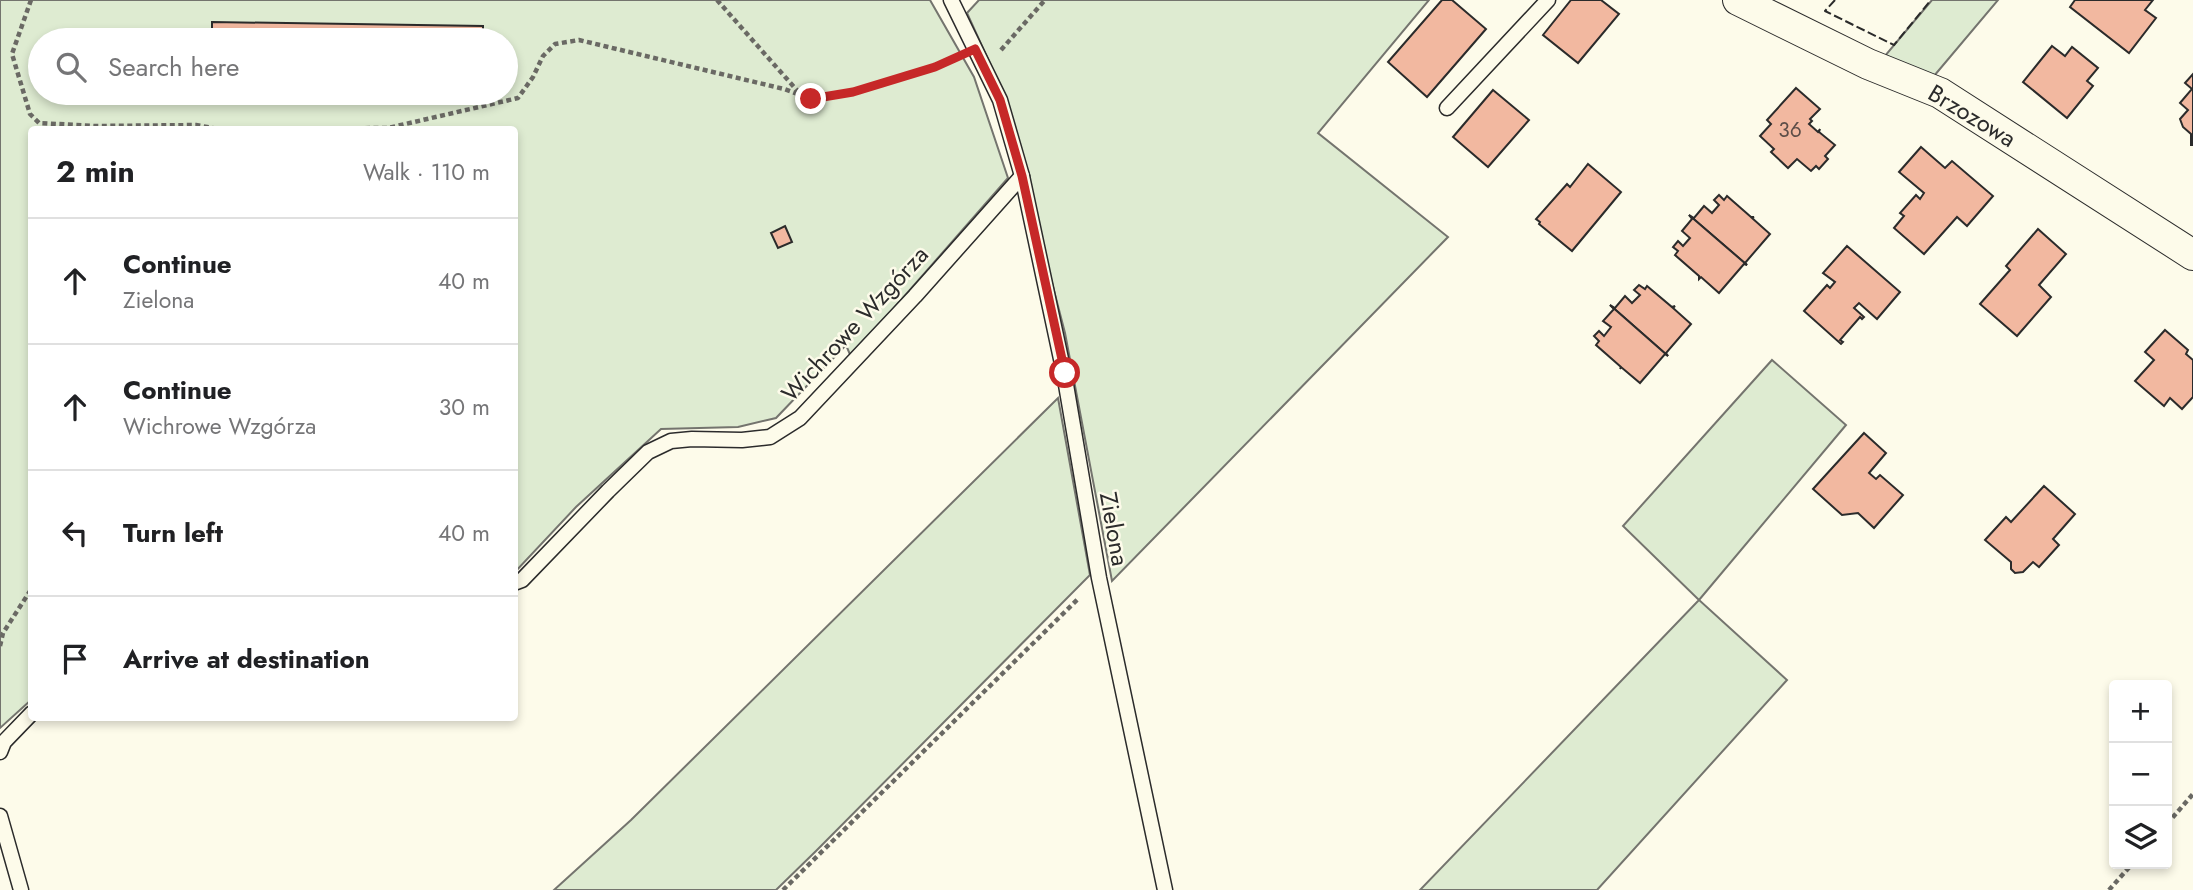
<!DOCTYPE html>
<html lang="en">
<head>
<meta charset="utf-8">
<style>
  :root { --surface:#fff; --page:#f6f6f6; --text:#202124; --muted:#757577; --line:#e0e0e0 }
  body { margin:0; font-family:Jost,sans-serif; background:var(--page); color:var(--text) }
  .controls { position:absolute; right:21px; bottom:21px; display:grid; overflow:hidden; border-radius:7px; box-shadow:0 4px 10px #0003 }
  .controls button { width:63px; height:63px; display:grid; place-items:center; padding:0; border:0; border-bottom:2px solid var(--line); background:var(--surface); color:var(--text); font:35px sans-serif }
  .stop { position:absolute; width:21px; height:21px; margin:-16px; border:5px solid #c62828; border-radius:50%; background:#fff }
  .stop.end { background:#c62828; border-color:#fff; box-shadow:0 2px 7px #0008 }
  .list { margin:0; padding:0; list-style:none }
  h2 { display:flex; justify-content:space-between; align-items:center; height:91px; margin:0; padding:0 28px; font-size:30px }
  h2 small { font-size:23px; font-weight:400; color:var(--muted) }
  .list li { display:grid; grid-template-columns:46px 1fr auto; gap:21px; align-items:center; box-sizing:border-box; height:126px; padding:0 28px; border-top:2px solid var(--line) }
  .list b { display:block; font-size:26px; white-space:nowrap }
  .list p { margin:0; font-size:23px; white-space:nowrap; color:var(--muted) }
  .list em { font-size:23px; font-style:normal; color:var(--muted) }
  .icon { flex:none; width:38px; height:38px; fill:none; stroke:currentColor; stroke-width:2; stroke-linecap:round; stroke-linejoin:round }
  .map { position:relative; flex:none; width:2193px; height:890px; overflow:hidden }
  .search { position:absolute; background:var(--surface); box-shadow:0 4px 10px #0003; left:28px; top:28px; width:490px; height:77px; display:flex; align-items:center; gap:18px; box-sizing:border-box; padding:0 24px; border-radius:38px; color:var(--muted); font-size:26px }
  .panel { position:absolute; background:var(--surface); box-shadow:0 4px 10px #0003; left:28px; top:126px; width:490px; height:595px; border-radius:7px }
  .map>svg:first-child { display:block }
</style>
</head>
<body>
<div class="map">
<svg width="2193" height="890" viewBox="0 0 2193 890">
  <rect width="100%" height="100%" fill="#fdfbea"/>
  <g fill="#deebd1" stroke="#74746e" stroke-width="2" fill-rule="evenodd">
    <path d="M0,0H930L974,77L1008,178L851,357L846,345L776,418L738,427L661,429L576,507L515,572L514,130H32L31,700L0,728ZM40,40H506V93H40Z"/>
    <path d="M979,0H1429L1318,133L1448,237L1112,581L1065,333L1002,90L967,13Z"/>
    <path d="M1932,0H1998L1934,76L1884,57Z"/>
    <path d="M1772,360L1846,425L1699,600L1787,680L1597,890H1420L1699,600L1623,526Z"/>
    <path d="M1058,398L1090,575L816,851L776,890H554L631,820Z"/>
  </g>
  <g fill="#f2b8a0" stroke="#2b2b2b" stroke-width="2">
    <path d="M1442,0H1452L1486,29L1427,97L1388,62Z"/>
    <path d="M1571,0H1601L1619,14L1578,63L1543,35Z"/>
    <path d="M2075,0H2153L2145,10L2156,18L2129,53L2070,7Z"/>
    <path d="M212,22L483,26V40H212Z"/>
    <path d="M2052,46L2065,56L2072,47L2098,68L2087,81L2093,86L2067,118L2023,82Z"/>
    <path d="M2193,74V145H2191V134L2183,127L2180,119L2188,110L2180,103L2192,89L2185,83Z"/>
    <path d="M1796,88L1820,109L1810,119L1812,121L1809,124L1818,132L1820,129L1819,132L1835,145L1825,156L1828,159L1819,169L1816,166L1811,171L1797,159L1788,168L1771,152L1774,149L1760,136L1771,124L1767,120Z"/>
    <path d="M1493,90L1529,120L1488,167L1453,137Z"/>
    <path d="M1921,147L1945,168L1952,161L1993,196L1967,226L1957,217L1924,254L1894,228L1904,216L1900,213L1916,195L1920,199L1924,193L1899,172Z"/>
    <path d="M1588,164L1621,192L1572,251L1539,224L1540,222L1536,219L1567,184L1570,187Z"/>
    <path d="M1719,195L1724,200L1727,196L1751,217H1754L1752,218L1770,234L1745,263L1747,265L1689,215L1694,218L1704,206L1712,213L1719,205L1714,200Z"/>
    <path d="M1689,215L1747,265L1744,264L1719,293L1701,277L1699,279V276L1675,255L1678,251L1673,247L1678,241L1683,246L1690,238L1682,231L1692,219Z"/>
    <path d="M785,226L792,242L778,248L771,233Z"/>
    <path d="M2038,229L2066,254L2039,285L2051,297L2017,336L1980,304L2010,270L2006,266Z"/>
    <path d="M1847,246L1900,292L1877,319L1859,303L1854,308L1864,317L1862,319L1860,317L1840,340L1843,342L1841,344L1804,311L1827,285L1830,288L1835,282L1823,273Z"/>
    <path d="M1639,285L1645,289L1647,286L1672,307L1675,306L1673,308L1691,324L1666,353L1668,356L1610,305L1615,308L1625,296L1632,303L1640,295L1634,290Z"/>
    <path d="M1610,305L1668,356L1665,354L1640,383L1621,367L1620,369L1621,367L1596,345L1599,341L1594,336L1599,331L1604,336L1611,327L1603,321L1614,309Z"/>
    <path d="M2165,330L2188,350L2186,354L2193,360V397L2182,409L2170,398L2164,406L2135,381L2154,360L2145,352Z"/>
    <path d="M1864,433L1886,453L1869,473L1876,479L1880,475L1903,495L1874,528L1858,513L1842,515L1813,489Z"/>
    <path d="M2044,486L2075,514L2053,539L2059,545L2039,567L2033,562L2023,572L2015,573L2011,569V562L1985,540L2006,517L2011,522Z"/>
  </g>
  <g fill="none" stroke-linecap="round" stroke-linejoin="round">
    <defs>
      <g id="lane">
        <path d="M951,0L1000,100L1022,176L1064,373L1099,578L1165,890"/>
        <path d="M1447,108L1548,0"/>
        <path d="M514,583L522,580L608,491L648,452L671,441L692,439L742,440L770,437L800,418L915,296L1022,176"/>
        <path d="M0,752L4,742L32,713"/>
        <path d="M0,816L21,890"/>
      </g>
      <path id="street" d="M1738,0L1868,64L1940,93L2193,255"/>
    </defs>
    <use href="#lane" stroke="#2b2b2b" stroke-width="17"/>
    <use href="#street" stroke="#2b2b2b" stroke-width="32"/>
    <g stroke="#6a6964" stroke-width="4.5" stroke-dasharray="5 3.5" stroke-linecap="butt">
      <path d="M31,0L12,54L30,114L39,123L95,126L196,125L218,129L388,128L518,98L533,77L543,56L555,44L579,40L784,89L811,99L853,92L935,67L953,59"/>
      <path d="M717,0L802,96"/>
      <path d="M1001,50L1045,0"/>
      <path d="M0,646L3,633L32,588"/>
      <path d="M2167,824L2193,794"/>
      <path d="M783,890L1079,598"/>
      <path d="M2109,890L2132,864"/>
    </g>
    <use href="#lane" stroke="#fdfbea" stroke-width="14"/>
    <use href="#street" stroke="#fdfbea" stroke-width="30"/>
    <path stroke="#2b2b2b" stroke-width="2" stroke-dasharray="9 3.5" stroke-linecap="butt" d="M1835,0L1825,11L1894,45L1931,0"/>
  </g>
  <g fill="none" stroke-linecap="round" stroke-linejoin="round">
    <path stroke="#c62828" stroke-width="9" d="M811,99L853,92L935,67L975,49L1000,100L1022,176L1065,373"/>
  </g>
  <g text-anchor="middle" stroke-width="5" stroke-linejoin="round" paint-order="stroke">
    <g font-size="21" fill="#5d4e48">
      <text x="1790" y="137">36</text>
    </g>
    <g font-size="24" fill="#2b2b2b" stroke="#fdfbea">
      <text transform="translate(1972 116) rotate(31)" y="8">Brzozowa</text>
      <text transform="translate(855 324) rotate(-47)" y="8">Wichrowe Wzgórza</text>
      <text transform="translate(1114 529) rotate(80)" y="8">Zielona</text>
    </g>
  </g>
</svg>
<div class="controls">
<button>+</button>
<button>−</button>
<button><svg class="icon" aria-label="layers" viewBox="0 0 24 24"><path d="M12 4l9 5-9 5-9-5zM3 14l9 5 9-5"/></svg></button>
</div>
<div class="stop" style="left:1065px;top:373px"></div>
<div class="stop end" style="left:811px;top:99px"></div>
<div class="search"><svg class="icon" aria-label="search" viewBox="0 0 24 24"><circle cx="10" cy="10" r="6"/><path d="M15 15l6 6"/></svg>Search here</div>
<section class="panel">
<h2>2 min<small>Walk · 110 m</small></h2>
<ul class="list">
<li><svg class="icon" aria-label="ahead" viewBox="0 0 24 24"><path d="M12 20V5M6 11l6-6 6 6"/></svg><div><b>Continue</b><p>Zielona</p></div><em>40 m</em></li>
<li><svg class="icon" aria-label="ahead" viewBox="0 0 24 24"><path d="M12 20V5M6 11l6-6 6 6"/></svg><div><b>Continue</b><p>Wichrowe Wzgórza</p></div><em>30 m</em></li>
<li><svg class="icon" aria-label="left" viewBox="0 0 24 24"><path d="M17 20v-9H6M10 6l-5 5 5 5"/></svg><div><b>Turn left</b></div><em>40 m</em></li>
<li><svg class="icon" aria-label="arrive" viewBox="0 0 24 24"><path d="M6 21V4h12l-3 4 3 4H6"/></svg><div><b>Arrive at destination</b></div></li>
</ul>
</section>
</div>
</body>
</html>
